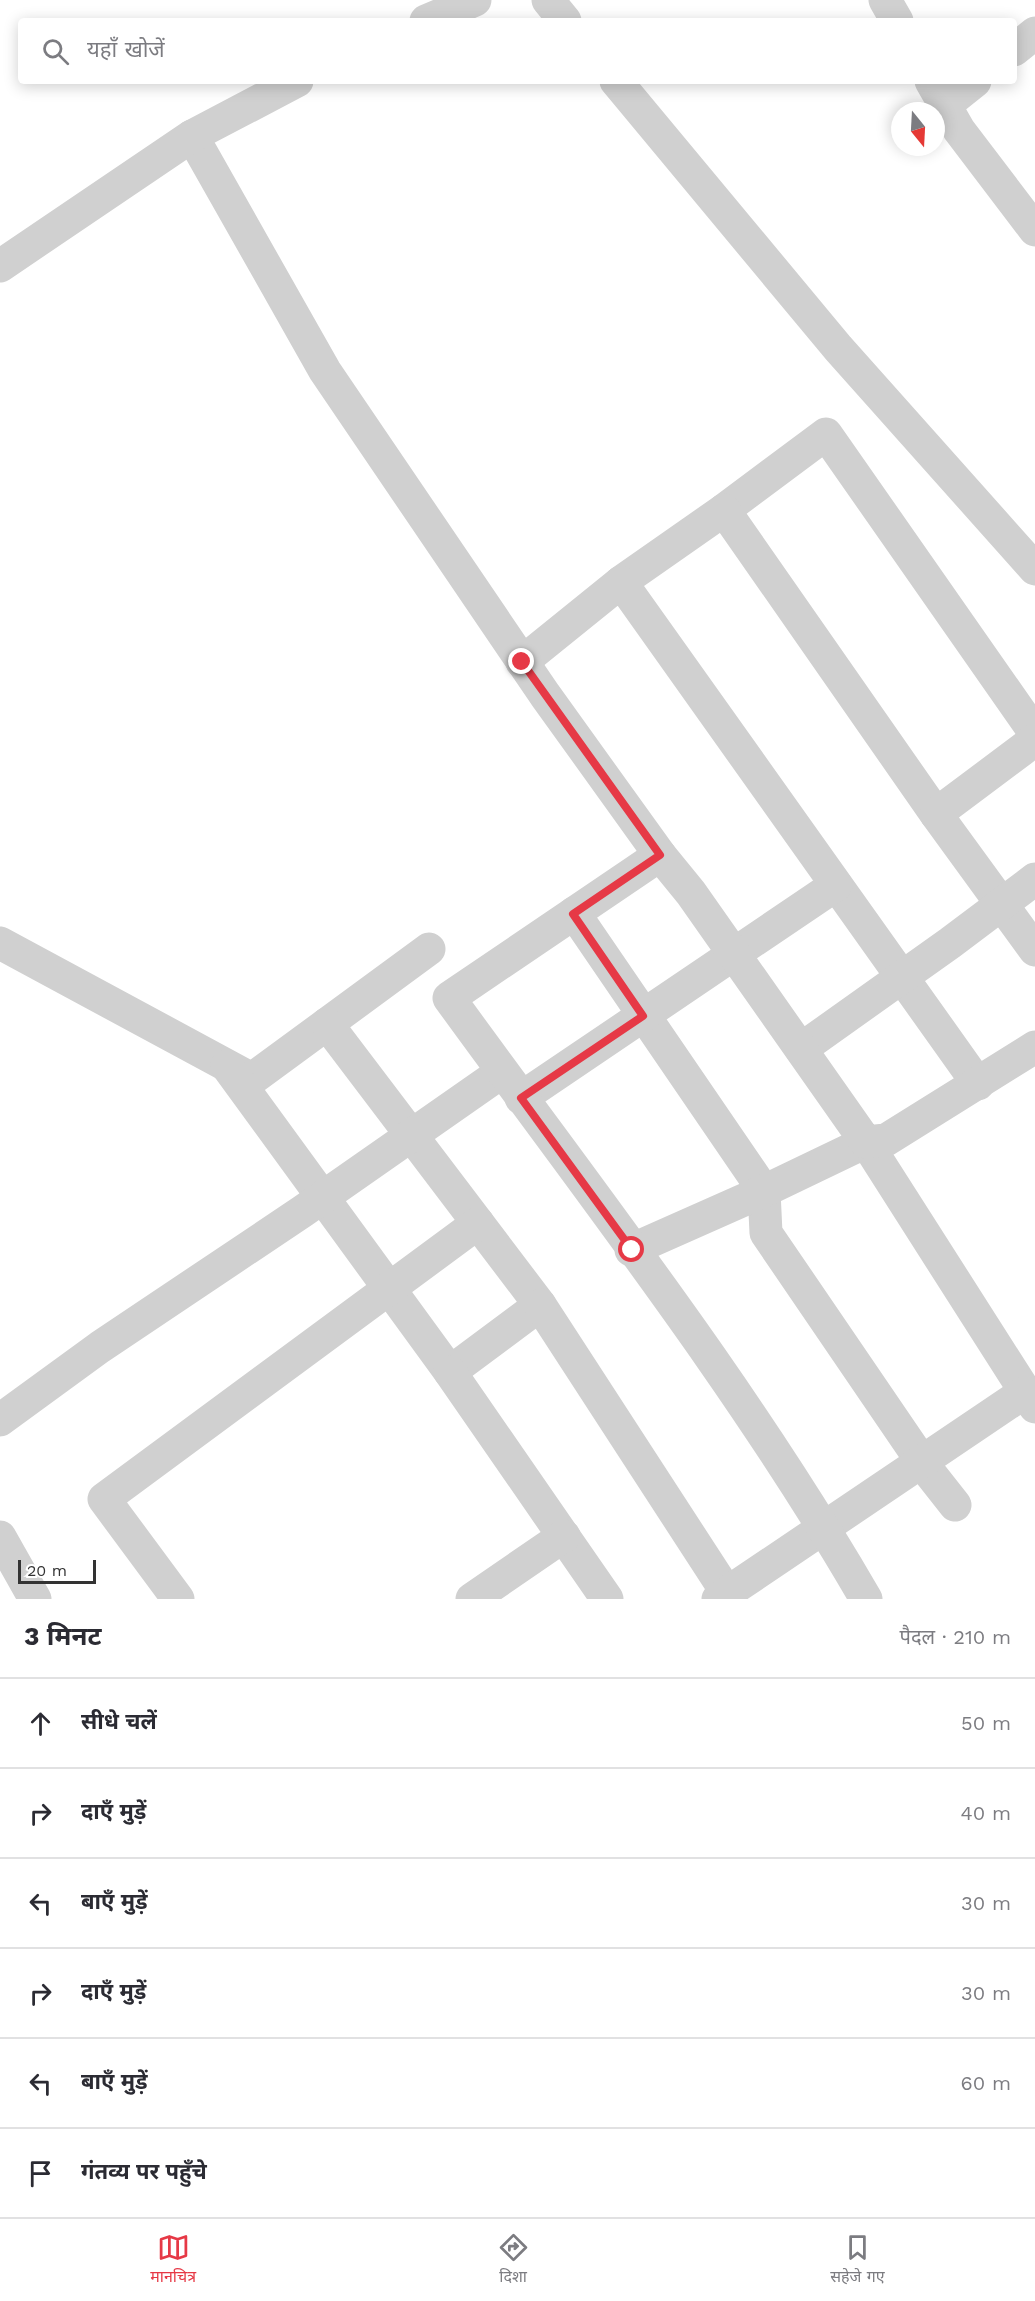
<!DOCTYPE html>
<html lang="hi">
<head>
<meta charset="utf-8">
<style>
  :root { --surface:#fff; --page:#f2f2f3; --text:#2b2b33; --muted:#7c7c81; --line:#e1e1e2; --accent:#e63946 }
  body { margin:0; font-family:"Work Sans","Noto Sans Devanagari",sans-serif; background:var(--page); color:var(--text) }
  .compass { position:absolute; left:891px; top:102px; width:54px; height:54px; border-radius:50%; background:var(--surface); box-shadow:0 3px 15px #0003; rotate:162deg }
  .scale { position:absolute; left:18px; bottom:15px; width:78px; box-sizing:border-box; padding-left:6px; border:3px solid #333; border-top:0; font-size:16px; line-height:21px; white-space:nowrap; color:#333; -webkit-text-stroke:4px #fff; paint-order:stroke }
  .stop { position:absolute; width:18px; height:18px; margin:-14px; border:4px solid #e63946; border-radius:50%; background:#fff }
  .stop.end { background:#e63946; border-color:#fff; box-shadow:0 2px 6px #0008 }
  .list { margin:0; padding:0; list-style:none }
  h2 { display:flex; justify-content:space-between; align-items:center; height:78px; margin:0; padding:0 24px; font-size:26px }
  h2 small { font-size:20px; font-weight:400; color:var(--muted) }
  .list li { display:grid; grid-template-columns:39px 1fr auto; gap:18px; align-items:center; box-sizing:border-box; height:90px; padding:0 24px; border-top:2px solid var(--line) }
  .list b { display:block; font-size:22px; white-space:nowrap }
  .list em { font-size:20px; font-style:normal; color:var(--muted) }
  .icon { flex:none; width:33px; height:33px; fill:none; stroke:currentColor; stroke-width:2; stroke-linecap:round; stroke-linejoin:round }
  .map { position:relative; flex:none; width:1035px; height:1599px; overflow:hidden }
  .search { position:absolute; background:var(--surface); box-shadow:0 3px 15px #0003; left:18px; right:18px; top:18px; height:66px; display:flex; align-items:center; gap:15px; box-sizing:border-box; padding:0 21px; border-radius:6px; color:var(--muted); font-size:22px }
  .sheet { height:618px; background:var(--surface) }
  nav { display:flex; justify-content:space-around; align-items:center; box-sizing:border-box; height:84px; border-top:2px solid var(--line); background:var(--surface); font-size:16px; color:var(--muted) }
  nav a { display:grid; justify-items:center; gap:3px }
  nav .on { color:var(--accent) }
  .map>svg:first-child { display:block }
</style>
</head>
<body>
<div class="map">
<svg width="1035" height="1599" viewBox="0 0 1035 1599">
  <rect width="100%" height="100%" fill="#fff"/>
  <g fill="none" stroke-linecap="round" stroke-linejoin="round">
    <g stroke="#d0d0d0" stroke-width="33">
      <path d="M548,0L565,21"/>
      <path d="M885,0L897,21"/>
      <path d="M426,21L475,0"/>
      <path d="M1014,50L1035,33"/>
      <path d="M616,81L838,348L1035,569"/>
      <path d="M931,81L959,130L1035,230"/>
      <path d="M945,105L975,81"/>
      <path d="M192,136L325,371L545,695L660,855"/>
      <path d="M0,266L192,136L297,81"/>
      <path d="M724,510L826,434L1035,733"/>
      <path d="M621,582L724,510L936,814"/>
      <path d="M522,662L621,582L978,1084"/>
      <path d="M1035,740L936,814L1035,950"/>
      <path d="M574,913L764,1191L766,1233L929,1472L955,1505"/>
      <path d="M0,943L252,1079L429,949"/>
      <path d="M801,1049L950,943L1035,879"/>
      <path d="M227,1066L450,1372L540,1305L327,1024"/>
      <path d="M521,1098L836,885"/>
      <path d="M631,1250L764,1191L866,1142L1035,1407"/>
      <path d="M540,1305L731,1599"/>
      <path d="M450,1372L607,1599"/>
      <path d="M0,1420L100,1347L303,1211L502,1072"/>
      <path d="M0,1537L35,1599"/>
      <path d="M178,1599L104,1499L478,1223"/>
      <path d="M472,1599L564,1536"/>
      <path d="M718,1599L1025,1392"/>
      <path d="M866,1599C744,1388 592,1195 449,998L660,855L691,893L866,1142L886,1140L1035,1047"/>
    </g>
  </g>
  <g fill="none" stroke-linecap="round" stroke-linejoin="round">
    <path stroke="#e63946" stroke-width="8" d="M522,662L660,855L573,914L643,1016L521,1098L632,1250"/>
  </g>
</svg>
<svg class="compass" viewBox="-18 -18 36 36"><path d="M0-13l5 13h-10z" fill="#e53935"/><path d="M0 13l5-13h-10z" fill="#7c7c81"/></svg>
<div class="scale">20 m</div>
<div class="stop" style="left:632px;top:1250px"></div>
<div class="stop end" style="left:522px;top:662px"></div>
<div class="search"><svg class="icon" aria-label="search" viewBox="0 0 24 24"><circle cx="10" cy="10" r="6"/><path d="M15 15l6 6"/></svg>यहाँ खोजें</div>
</div>
<section class="sheet">
<h2>3 मिनट<small>पैदल · 210 m</small></h2>
<ul class="list">
<li><svg class="icon" aria-label="ahead" viewBox="0 0 24 24"><path d="M12 20V5M6 11l6-6 6 6"/></svg><div><b>सीधे चलें</b></div><em>50 m</em></li>
<li><svg class="icon" aria-label="right" viewBox="0 0 24 24"><path d="M7 20v-9h11M14 6l5 5-5 5"/></svg><div><b>दाएँ मुड़ें</b></div><em>40 m</em></li>
<li><svg class="icon" aria-label="left" viewBox="0 0 24 24"><path d="M17 20v-9H6M10 6l-5 5 5 5"/></svg><div><b>बाएँ मुड़ें</b></div><em>30 m</em></li>
<li><svg class="icon" aria-label="right" viewBox="0 0 24 24"><path d="M7 20v-9h11M14 6l5 5-5 5"/></svg><div><b>दाएँ मुड़ें</b></div><em>30 m</em></li>
<li><svg class="icon" aria-label="left" viewBox="0 0 24 24"><path d="M17 20v-9H6M10 6l-5 5 5 5"/></svg><div><b>बाएँ मुड़ें</b></div><em>60 m</em></li>
<li><svg class="icon" aria-label="arrive" viewBox="0 0 24 24"><path d="M6 21V4h12l-3 4 3 4H6"/></svg><div><b>गंतव्य पर पहुँचे</b></div></li>
</ul>
</section>
<nav>
<a class="on"><svg class="icon" aria-label="map" viewBox="0 0 24 24"><path d="M3 6l6-2 6 2 6-2v14l-6 2-6-2-6 2zM9 4v14M15 6v14"/></svg>मानचित्र</a>
<a><svg class="icon" aria-label="directions" viewBox="0 0 24 24"><path d="M12 3l9 9-9 9-9-9zM9 14v-3h6M13 9l2 2-2 2"/></svg>दिशा</a>
<a><svg class="icon" aria-label="saved" viewBox="0 0 24 24"><path d="M7 4h10v16l-5-4-5 4z"/></svg>सहेजे गए</a>
</nav>
</body>
</html>
